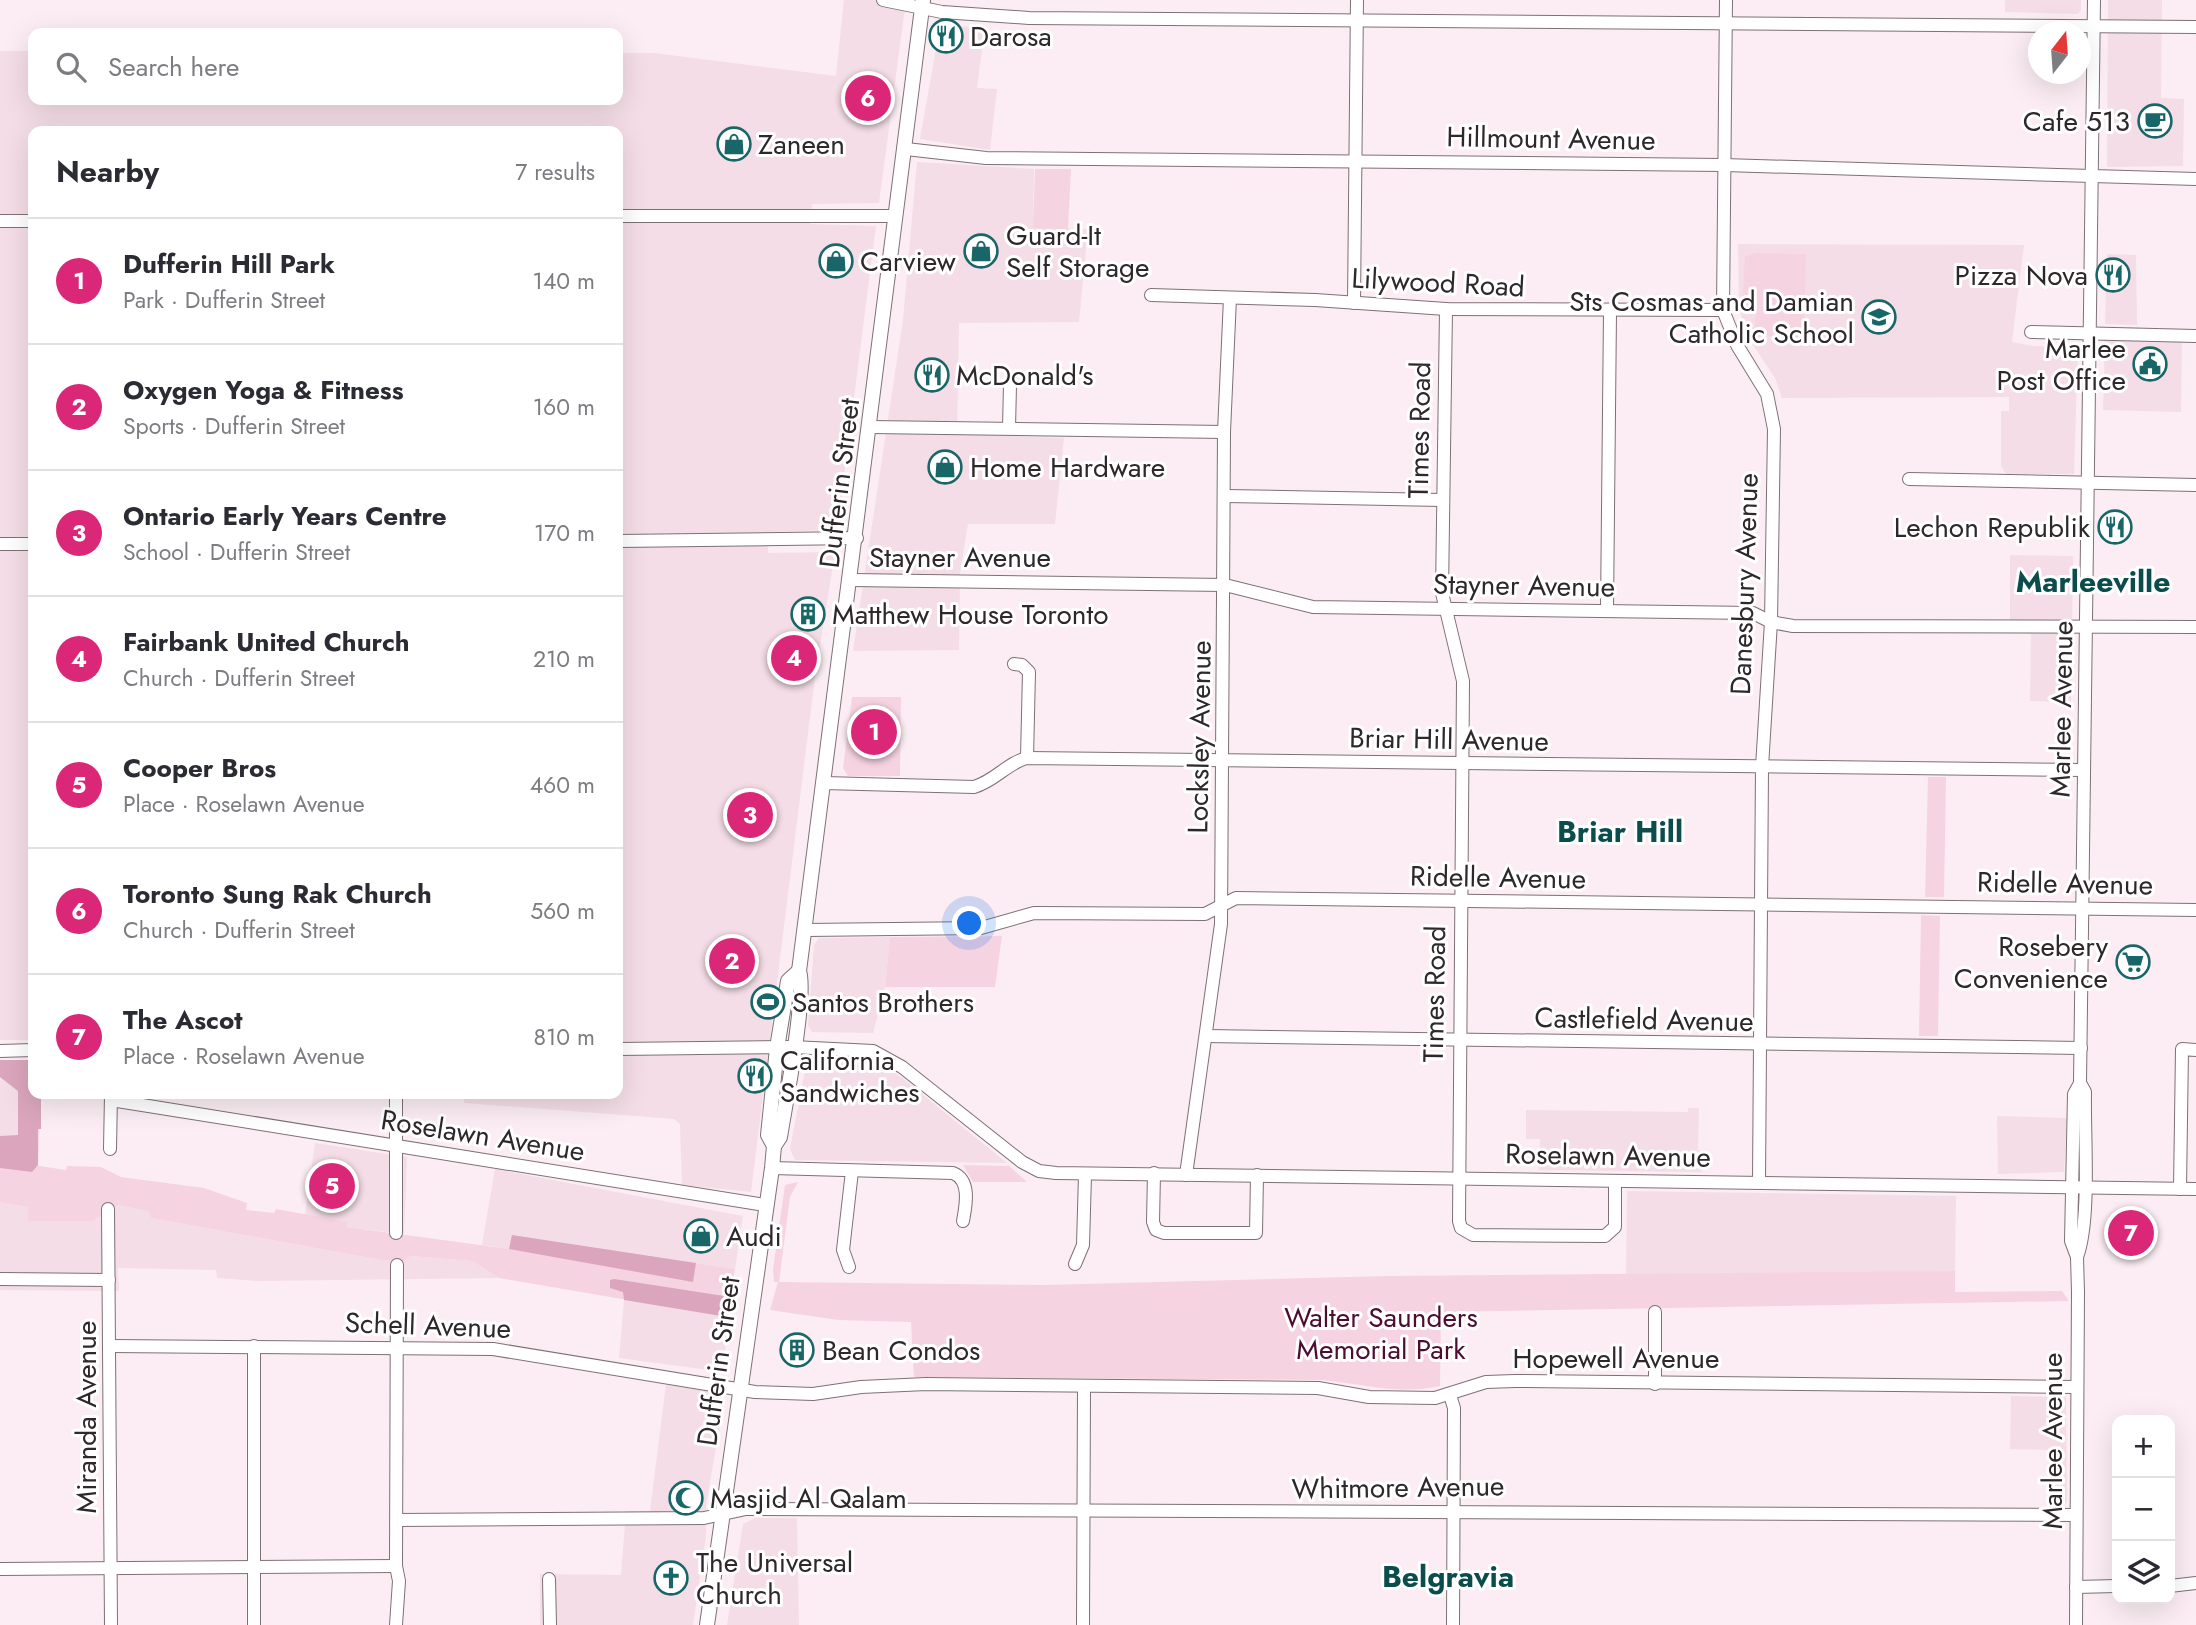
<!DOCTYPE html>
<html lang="en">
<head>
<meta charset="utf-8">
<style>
  :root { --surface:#fff; --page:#f2f2f3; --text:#2b2b33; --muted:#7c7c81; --line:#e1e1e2; --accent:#db2777 }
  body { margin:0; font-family:Jost,sans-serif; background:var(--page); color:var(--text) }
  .controls { position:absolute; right:21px; bottom:21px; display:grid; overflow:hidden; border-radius:14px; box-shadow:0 7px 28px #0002 }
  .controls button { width:63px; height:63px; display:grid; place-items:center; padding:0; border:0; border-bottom:2px solid var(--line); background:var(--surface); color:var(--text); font:35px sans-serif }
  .compass { position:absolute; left:2028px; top:21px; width:63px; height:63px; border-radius:50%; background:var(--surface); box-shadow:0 7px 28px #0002; rotate:17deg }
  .you { position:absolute; left:970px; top:924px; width:24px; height:24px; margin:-18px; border:5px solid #fff; border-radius:50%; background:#1a73e8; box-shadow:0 0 0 10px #1a73e833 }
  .badge { display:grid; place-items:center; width:46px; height:46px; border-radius:50%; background:var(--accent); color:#fff; font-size:23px; font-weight:700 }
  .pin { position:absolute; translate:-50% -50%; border:4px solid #fff; box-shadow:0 2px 7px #0006 }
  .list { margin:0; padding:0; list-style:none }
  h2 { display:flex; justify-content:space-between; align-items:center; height:91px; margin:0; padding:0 28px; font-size:30px }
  h2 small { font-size:23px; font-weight:400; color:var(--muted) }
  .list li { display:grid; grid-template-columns:46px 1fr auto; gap:21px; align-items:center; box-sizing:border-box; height:126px; padding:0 28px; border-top:2px solid var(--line) }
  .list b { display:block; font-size:26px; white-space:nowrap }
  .list p { margin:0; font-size:23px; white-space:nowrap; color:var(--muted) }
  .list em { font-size:23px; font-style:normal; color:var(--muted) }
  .icon { flex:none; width:38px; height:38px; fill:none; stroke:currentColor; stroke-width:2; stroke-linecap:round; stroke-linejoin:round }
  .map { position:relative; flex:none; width:2196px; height:1625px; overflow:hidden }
  .search { position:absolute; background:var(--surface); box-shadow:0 7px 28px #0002; left:28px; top:28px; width:595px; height:77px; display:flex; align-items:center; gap:18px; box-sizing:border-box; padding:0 24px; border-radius:14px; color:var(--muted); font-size:26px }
  .panel { position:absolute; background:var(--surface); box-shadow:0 7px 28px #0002; left:28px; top:126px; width:595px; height:973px; border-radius:14px }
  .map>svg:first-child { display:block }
</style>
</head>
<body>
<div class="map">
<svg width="2196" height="1625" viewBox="0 0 2196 1625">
  <rect width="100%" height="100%" fill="#fbedf3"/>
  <g fill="#f4dde6">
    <path d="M844,0H906L879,203L812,204L810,224L876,226L837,530L768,532V553L835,552L815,677L751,1192L682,1185L680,1124L674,1119L464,1103V1094H618V131H33V1040H0V51H33V100H618V53H654L836,76Z"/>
    <path d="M2005,0H2081V10L2078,14L2005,12Z"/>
    <path d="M2108,0H2162L2161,98L2184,99L2183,166L2107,167Z"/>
    <path d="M940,26L985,27L977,88L997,89L990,150L920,139Z"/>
    <path d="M917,162L1034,169L1033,228L1088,229L1079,322L959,323L957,434L1064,438L1055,524H968L960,573L959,650L853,651L903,320Z"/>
    <path d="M1738,244L2024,245L2012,342L2032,346L2078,347L2074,474H2006L2001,466V411H2009V397L1782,398L1775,378L1751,342L1739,310Z"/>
    <path d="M2107,254L2136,255L2137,325L2105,324Z"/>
    <path d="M2182,340L2181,412L2103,410L2105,341Z"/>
    <path d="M2010,555L2073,556L2071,702L2030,701L2031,634L2010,633Z"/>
    <path d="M890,937L885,987L873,1033L812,1032L808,1025L814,945L819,938Z"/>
    <path d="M0,1060H33V1094H41L38,1165L0,1160Z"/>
    <path d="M812,1062L864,1063L887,1069L901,1077L1007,1163L795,1160L790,1149L806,1065Z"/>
    <path d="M1688,1108H1699L1698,1150L1703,1151L1702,1172L1539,1170L1540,1139H1526V1110L1688,1112Z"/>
    <path d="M1997,1116L2067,1118L2064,1172L1998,1174Z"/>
    <path d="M315,1143L407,1157L404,1234L347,1227L348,1223L305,1215Z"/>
    <path d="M495,1169L743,1216L735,1269L513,1235L509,1249L482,1245Z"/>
    <path d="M1627,1191L1956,1196L1955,1271L1626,1276Z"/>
    <path d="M0,1202L28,1207V1221H93L118,1205L148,1211L151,1218L381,1260L410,1256L472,1261L499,1278L258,1281L217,1278L216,1270L118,1268L119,1291L0,1290Z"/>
    <path d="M624,1300L727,1317L724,1372L619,1358Z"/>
    <path d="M666,1384L716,1392L724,1402L706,1505V1536L693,1625H540V1574L621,1575L626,1511H650Z"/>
    <path d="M2011,1396L2066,1397L2067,1502L2063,1507H2048V1450L2010,1449Z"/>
    <path d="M755,1518H797L799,1625H727L743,1524Z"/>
  </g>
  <g fill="#f6d3e1">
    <path d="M1035,169H1071L1068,230L1033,228Z"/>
    <path d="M1757,253L1806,254L1804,337L1755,336L1756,304L1742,305L1745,256Z"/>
    <path d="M852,697H901L900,776H848L843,768Z"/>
    <path d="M1928,777H1946L1944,897H1925Z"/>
    <path d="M1921,915L1940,916L1938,1036H1919Z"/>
    <path d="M1002,936L995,987H885L890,937Z"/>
    <path d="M0,1160L66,1170L67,1166L101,1167L121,1177L204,1188L247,1203L246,1210L274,1213L276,1209L348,1222L347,1227L509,1249L512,1235L735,1269L727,1317L499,1278L472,1261L410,1256L404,1261L381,1260L151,1218L148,1211L118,1205L93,1221H28V1207L0,1202Z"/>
    <path d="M963,1165L1009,1166L1027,1182H973Z"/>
    <path d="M798,1182L790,1197L779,1282L1044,1285L1389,1276L1955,1271V1292L2062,1291L2069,1301L1441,1312L1440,1386C1399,1395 1363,1384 1322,1380L914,1377L911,1322L838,1320L770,1310L778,1282H774L773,1269L785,1185Z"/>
  </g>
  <g fill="#dba6bd">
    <path d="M0,1060H33V1094H41V1129H38V1165L32,1172L0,1168V1136L18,1135V1091L0,1077Z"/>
    <path d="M512,1235L696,1263L693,1282L509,1249Z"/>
    <path d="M614,1279L724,1296L731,1314L727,1317L624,1300L623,1292L610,1288V1280Z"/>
  </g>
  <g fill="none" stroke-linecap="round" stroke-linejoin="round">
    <defs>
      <g id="minor">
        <path d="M883,0L942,12L1029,18L2196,27"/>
        <path d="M1726,0L1723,310L1737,345L1767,394L1774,429L1771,622L1762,767L1759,1182"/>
        <path d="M906,149L986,158L1724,165L2196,179"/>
        <path d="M618,216H895"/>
        <path d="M0,221H33"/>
        <path d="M1151,295L1315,300L1446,309L1723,310"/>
        <path d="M1354,303L1357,0"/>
        <path d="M1446,309L1442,593L1463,681L1459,1221L1461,1228L1473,1235L1605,1236L1615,1227V1181"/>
        <path d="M2031,332L2196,336"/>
        <path d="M871,427L1224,432"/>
        <path d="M1009,428L1010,385"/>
        <path d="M1909,479L2196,485"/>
        <path d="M1225,496L1442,500"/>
        <path d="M618,541L857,538"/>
        <path d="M0,544H33"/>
        <path d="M851,580L1225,585L1313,607L1753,613L1771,622L1793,626L2196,627"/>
        <path d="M1607,610L1610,312"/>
        <path d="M1014,664L1022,665L1029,672L1027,758"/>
        <path d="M824,783L974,787C995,781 1007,763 1027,758L2083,770"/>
        <path d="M806,930L981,928L1034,913L1205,914L1236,898L2196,910"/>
        <path d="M1206,1036L2081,1048"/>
        <path d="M618,1049L793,1047L873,1051L902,1067L1022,1162L1039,1171L1056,1173L2196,1189"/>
        <path d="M0,1051L33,1050"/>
        <path d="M111,1100L765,1205"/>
        <path d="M110,1149L111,1094"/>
        <path d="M772,1168L953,1173C971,1180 966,1205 963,1221"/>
        <path d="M1154,1173L1153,1222L1156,1230L1164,1233H1256L1257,1175"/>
        <path d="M1186,1175L1221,924L1224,432L1230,298"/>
        <path d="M2180,1189L2182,1049L2196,1050"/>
        <path d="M108,1209L111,1625"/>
        <path d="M396,1233V1094"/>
        <path d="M2077,1257C2091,1219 2084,1136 2085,1092L2080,1083L2094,0"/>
        <path d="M1075,1264L1083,1245L1085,1175"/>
        <path d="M849,1267L843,1250L852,1171"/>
        <path d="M0,1279L109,1280"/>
        <path d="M111,1346L493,1349L755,1392L813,1394L861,1387L926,1384L1318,1388L1369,1397L1435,1398L1486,1382L1515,1381L2076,1387"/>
        <path d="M1655,1384V1312"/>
        <path d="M1450,1395L1454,1408L1453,1625"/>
        <path d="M397,1520L704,1518L746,1509L2075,1515"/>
        <path d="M0,1569L396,1566"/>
        <path d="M549,1579L550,1625"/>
        <path d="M2170,1586L2196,1583"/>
        <path d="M2076,1587L2117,1586"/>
        <path d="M254,1625V1346"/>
        <path d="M396,1625L399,1581L396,1566L397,1265"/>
        <path d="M1083,1625L1084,1388"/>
        <path d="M2076,1625L2078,1292L2077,1257L2071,1241L2074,1094L2080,1083"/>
      </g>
      <g id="major">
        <path d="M774,1146L780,1137C785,1105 807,995 799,971L923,0"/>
        <path d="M707,1625L772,1168L774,1146L768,1135L777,1048L788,981L799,971"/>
      </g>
    </defs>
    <use href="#minor" stroke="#7d7176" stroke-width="14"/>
    <use href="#major" stroke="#7d7176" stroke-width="16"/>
    <use href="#minor" stroke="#fff" stroke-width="12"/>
    <use href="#major" stroke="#fff" stroke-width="14"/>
  </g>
  <defs>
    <symbol id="restaurant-ring" viewBox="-11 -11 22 22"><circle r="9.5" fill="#fff" stroke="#186668" stroke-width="1.5"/><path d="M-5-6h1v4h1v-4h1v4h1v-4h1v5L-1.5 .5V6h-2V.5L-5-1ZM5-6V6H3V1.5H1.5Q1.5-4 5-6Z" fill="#186668"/></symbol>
    <symbol id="cafe-ring" viewBox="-11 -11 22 22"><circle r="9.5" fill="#fff" stroke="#186668" stroke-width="1.5"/><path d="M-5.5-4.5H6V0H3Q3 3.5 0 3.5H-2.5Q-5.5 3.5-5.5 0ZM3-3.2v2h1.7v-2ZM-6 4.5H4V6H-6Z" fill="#186668"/></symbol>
    <symbol id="shop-ring" viewBox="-11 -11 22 22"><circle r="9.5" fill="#fff" stroke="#186668" stroke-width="1.5"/><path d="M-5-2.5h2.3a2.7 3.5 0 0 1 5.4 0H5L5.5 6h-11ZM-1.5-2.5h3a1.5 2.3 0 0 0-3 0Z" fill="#186668"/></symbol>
    <symbol id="school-ring" viewBox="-11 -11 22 22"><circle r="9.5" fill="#fff" stroke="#186668" stroke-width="1.5"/><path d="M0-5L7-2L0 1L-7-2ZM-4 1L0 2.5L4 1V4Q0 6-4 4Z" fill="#186668"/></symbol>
    <symbol id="civic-ring" viewBox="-11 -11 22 22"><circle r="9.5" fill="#fff" stroke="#186668" stroke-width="1.5"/><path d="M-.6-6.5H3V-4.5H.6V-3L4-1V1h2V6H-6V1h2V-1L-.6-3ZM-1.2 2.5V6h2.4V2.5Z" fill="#186668"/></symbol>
    <symbol id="building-ring" viewBox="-11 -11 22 22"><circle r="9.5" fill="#fff" stroke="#186668" stroke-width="1.5"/><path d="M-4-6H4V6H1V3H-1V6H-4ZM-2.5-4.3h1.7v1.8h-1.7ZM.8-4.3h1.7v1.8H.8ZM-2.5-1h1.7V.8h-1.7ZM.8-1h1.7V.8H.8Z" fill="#186668"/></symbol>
    <symbol id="supermarket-ring" viewBox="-11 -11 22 22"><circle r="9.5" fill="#fff" stroke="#186668" stroke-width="1.5"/><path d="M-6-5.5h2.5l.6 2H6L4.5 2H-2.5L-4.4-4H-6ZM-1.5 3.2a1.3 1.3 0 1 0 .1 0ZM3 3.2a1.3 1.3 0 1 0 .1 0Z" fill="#186668"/></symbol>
    <symbol id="stadium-ring" viewBox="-11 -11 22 22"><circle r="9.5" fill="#fff" stroke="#186668" stroke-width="1.5"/><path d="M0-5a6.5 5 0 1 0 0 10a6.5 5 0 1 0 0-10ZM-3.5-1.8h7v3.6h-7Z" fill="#186668"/></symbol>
    <symbol id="mosque-ring" viewBox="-11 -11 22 22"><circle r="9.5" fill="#fff" stroke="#186668" stroke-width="1.5"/><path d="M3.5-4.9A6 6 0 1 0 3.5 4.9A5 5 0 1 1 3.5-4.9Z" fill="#186668"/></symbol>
    <symbol id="church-ring" viewBox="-11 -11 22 22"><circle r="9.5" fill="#fff" stroke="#186668" stroke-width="1.5"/><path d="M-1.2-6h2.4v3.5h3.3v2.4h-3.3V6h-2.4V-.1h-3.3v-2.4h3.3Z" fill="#186668"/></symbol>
  </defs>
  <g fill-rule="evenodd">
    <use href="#restaurant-ring" x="927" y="17" width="38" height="38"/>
    <use href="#cafe-ring" x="2136" y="102" width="38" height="38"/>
    <use href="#shop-ring" x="715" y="125" width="38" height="38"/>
    <use href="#shop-ring" x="962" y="232" width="38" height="38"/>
    <use href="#shop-ring" x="817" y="242" width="38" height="38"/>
    <use href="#restaurant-ring" x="2094" y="256" width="38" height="38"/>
    <use href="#school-ring" x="1860" y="298" width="38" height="38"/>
    <use href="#civic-ring" x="2131" y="345" width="38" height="38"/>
    <use href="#restaurant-ring" x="913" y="356" width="38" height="38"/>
    <use href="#shop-ring" x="926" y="448" width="38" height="38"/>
    <use href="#restaurant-ring" x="2096" y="508" width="38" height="38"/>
    <use href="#building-ring" x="789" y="595" width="38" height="38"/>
    <use href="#supermarket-ring" x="2114" y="943" width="38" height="38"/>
    <use href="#stadium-ring" x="749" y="983" width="38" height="38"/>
    <use href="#restaurant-ring" x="736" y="1057" width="38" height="38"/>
    <use href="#shop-ring" x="682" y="1217" width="38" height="38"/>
    <use href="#building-ring" x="778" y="1331" width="38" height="38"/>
    <use href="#mosque-ring" x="667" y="1479" width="38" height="38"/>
    <use href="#church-ring" x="652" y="1559" width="38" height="38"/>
  </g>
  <g text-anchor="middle" stroke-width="6" stroke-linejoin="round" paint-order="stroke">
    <g font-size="28" fill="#2e282b" stroke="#fff" text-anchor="start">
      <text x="970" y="46">Darosa</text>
      <text x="2130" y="131" text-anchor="end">Cafe 513</text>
      <text x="758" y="154">Zaneen</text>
      <text x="1006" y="245">Guard-It<tspan x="1006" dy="32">Self Storage</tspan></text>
      <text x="860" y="271">Carview</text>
      <text x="2088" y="285" text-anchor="end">Pizza Nova</text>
      <text x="1854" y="311" text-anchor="end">Sts Cosmas and Damian<tspan x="1854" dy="32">Catholic School</tspan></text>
      <text x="2126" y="358" text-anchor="end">Marlee<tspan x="2126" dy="32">Post Office</tspan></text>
      <text x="956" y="385">McDonald's</text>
      <text x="970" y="477">Home Hardware</text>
      <text x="2090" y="537" text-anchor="end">Lechon Republik</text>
      <text x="832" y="624">Matthew House Toronto</text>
      <text x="2108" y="956" text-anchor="end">Rosebery<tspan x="2108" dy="32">Convenience</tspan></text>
      <text x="792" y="1012">Santos Brothers</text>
      <text x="780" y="1070">California<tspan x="780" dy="32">Sandwiches</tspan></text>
      <text x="726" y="1246">Audi</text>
      <text x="822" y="1360">Bean Condos</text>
      <text x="710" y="1508">Masjid Al Qalam</text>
      <text x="696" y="1572">The Universal<tspan x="696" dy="32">Church</tspan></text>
    </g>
    <g font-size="28" fill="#2e282b" stroke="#fff">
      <text transform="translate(1551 138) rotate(1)" y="10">Hillmount Avenue</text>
      <text transform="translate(1438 282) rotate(3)" y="10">Lilywood Road</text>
      <text transform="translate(1419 430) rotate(-89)" y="10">Times Road</text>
      <text transform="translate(839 483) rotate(-83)" y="10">Dufferin Street</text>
      <text x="960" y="567">Stayner Avenue</text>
      <text transform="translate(1744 584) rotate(-88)" y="10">Danesbury Avenue</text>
      <text transform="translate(1524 585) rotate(1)" y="10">Stayner Avenue</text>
      <text transform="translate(2061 709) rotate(-89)" y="10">Marlee Avenue</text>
      <text transform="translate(1199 737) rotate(-89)" y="10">Locksley Avenue</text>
      <text transform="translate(1449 739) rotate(1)" y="10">Briar Hill Avenue</text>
      <text transform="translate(1498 877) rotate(1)" y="10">Ridelle Avenue</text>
      <text transform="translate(2065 883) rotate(1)" y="10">Ridelle Avenue</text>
      <text transform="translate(1434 994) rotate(-89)" y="10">Times Road</text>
      <text transform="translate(1644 1019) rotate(1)" y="10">Castlefield Avenue</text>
      <text transform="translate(483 1135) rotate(9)" y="10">Roselawn Avenue</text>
      <text transform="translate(1608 1155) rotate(1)" y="10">Roselawn Avenue</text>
      <text transform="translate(428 1325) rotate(2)" y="10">Schell Avenue</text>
      <text x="1616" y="1368">Hopewell Avenue</text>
      <text transform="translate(718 1361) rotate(-82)" y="10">Dufferin Street</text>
      <text transform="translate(86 1417) rotate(-90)" y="10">Miranda Avenue</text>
      <text transform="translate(2052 1441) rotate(-90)" y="10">Marlee Avenue</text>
      <text transform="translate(1398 1487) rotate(-1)" y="10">Whitmore Avenue</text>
    </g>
    <g font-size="28" fill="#4c0d30" stroke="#fff">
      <text x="1381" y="1327">Walter Saunders<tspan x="1381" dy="32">Memorial Park</tspan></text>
    </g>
    <g font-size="30" font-weight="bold" fill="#0b4c4d" stroke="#fff">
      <text x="2093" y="592">Marleeville</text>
      <text x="1620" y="842">Briar Hill</text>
      <text x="1448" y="1587">Belgravia</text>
    </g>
  </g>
</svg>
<div class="controls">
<button>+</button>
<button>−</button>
<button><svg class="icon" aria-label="layers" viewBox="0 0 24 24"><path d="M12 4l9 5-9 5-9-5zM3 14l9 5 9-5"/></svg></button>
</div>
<svg class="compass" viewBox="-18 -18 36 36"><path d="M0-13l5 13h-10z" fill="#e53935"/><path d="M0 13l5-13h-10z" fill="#7c7c81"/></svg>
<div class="you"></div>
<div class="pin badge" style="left:874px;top:732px">1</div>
<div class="pin badge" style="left:732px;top:961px">2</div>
<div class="pin badge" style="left:750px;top:815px">3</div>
<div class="pin badge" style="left:794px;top:658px">4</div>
<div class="pin badge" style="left:332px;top:1186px">5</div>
<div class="pin badge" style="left:868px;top:98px">6</div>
<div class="pin badge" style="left:2131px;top:1233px">7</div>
<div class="search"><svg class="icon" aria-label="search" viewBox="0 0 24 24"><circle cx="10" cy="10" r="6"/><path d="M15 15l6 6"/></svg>Search here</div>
<section class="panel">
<h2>Nearby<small>7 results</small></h2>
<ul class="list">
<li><span class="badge">1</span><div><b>Dufferin Hill Park</b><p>Park · Dufferin Street</p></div><em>140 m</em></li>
<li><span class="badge">2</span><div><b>Oxygen Yoga &amp; Fitness</b><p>Sports · Dufferin Street</p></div><em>160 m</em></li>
<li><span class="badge">3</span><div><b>Ontario Early Years Centre</b><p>School · Dufferin Street</p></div><em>170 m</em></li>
<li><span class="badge">4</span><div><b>Fairbank United Church</b><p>Church · Dufferin Street</p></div><em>210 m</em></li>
<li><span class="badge">5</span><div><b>Cooper Bros</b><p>Place · Roselawn Avenue</p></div><em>460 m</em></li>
<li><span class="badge">6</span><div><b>Toronto Sung Rak Church</b><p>Church · Dufferin Street</p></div><em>560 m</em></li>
<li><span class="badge">7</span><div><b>The Ascot</b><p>Place · Roselawn Avenue</p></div><em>810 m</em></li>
</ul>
</section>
</div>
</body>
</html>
